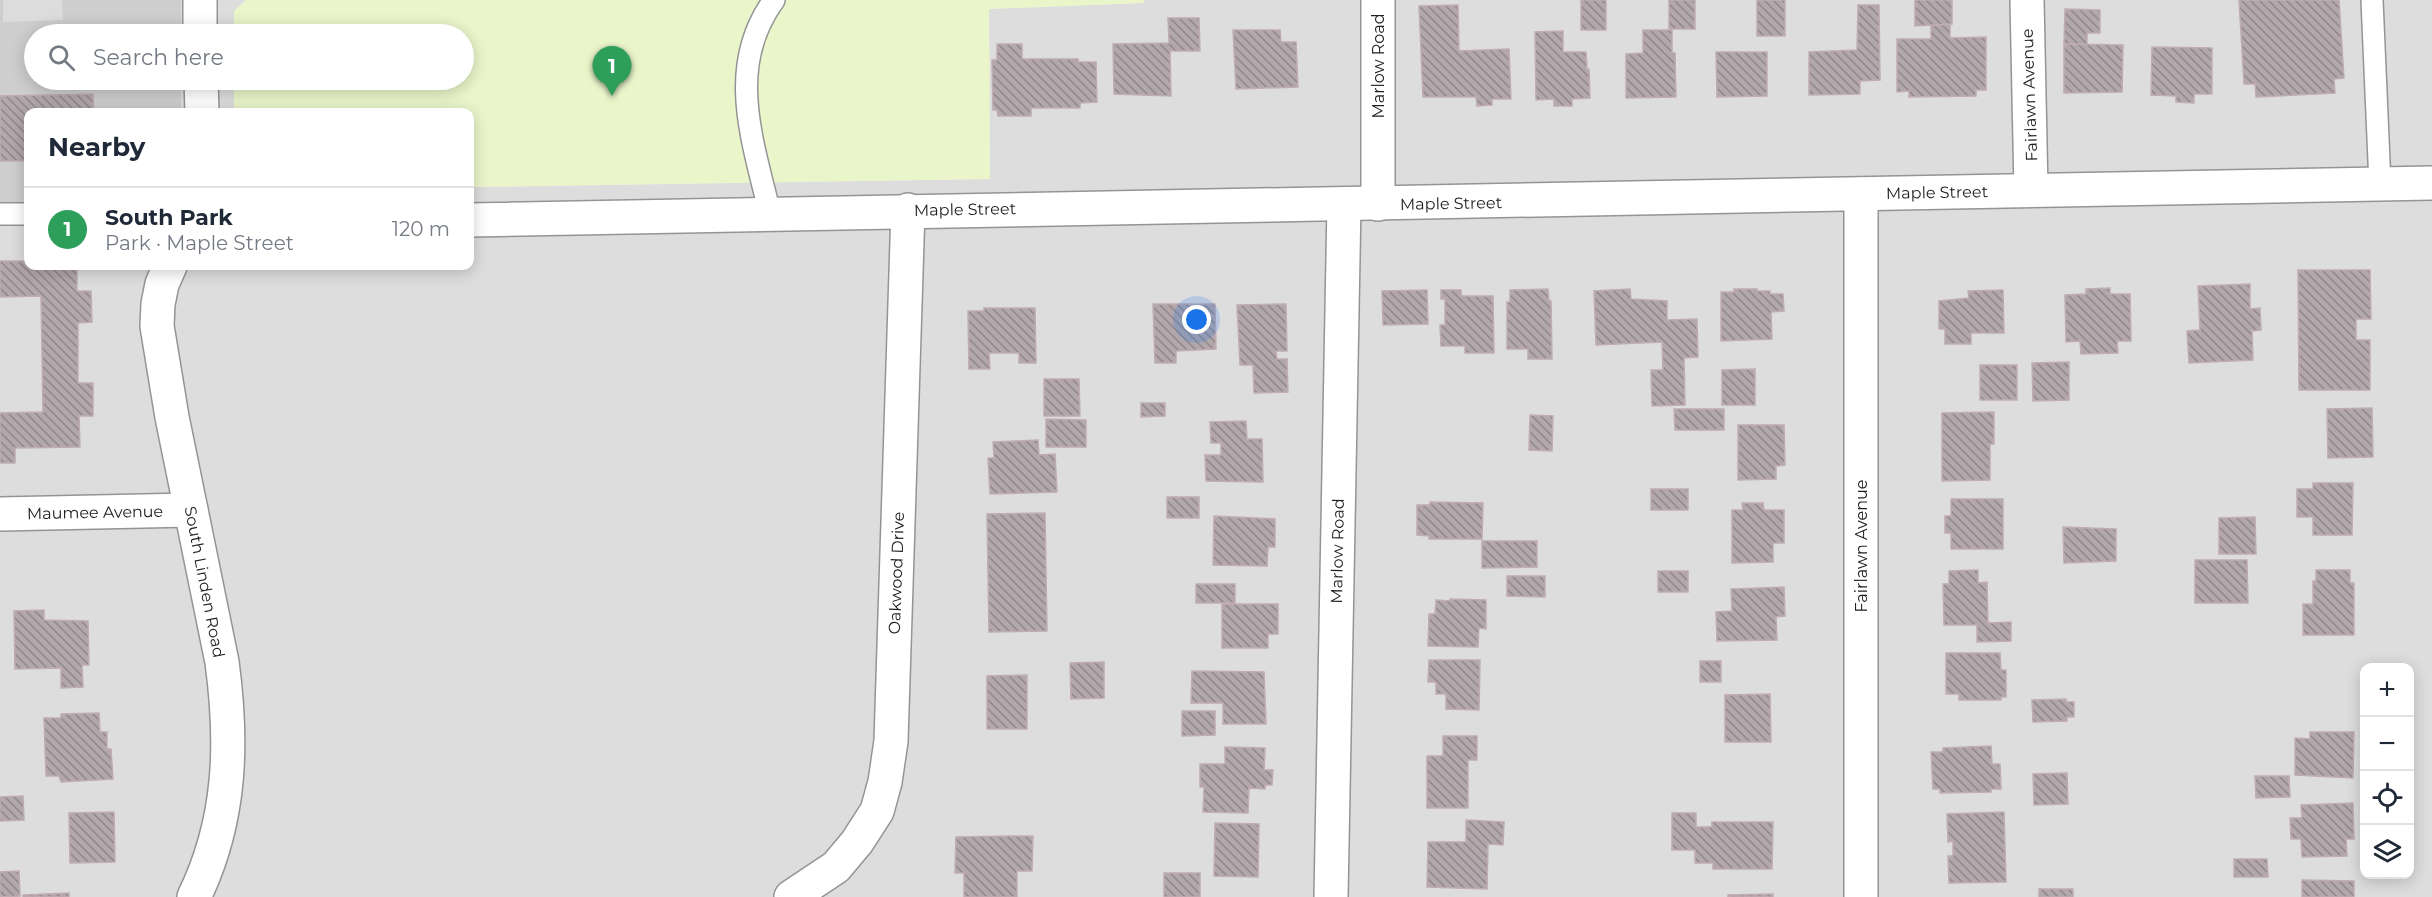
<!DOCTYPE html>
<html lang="en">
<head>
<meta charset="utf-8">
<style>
  :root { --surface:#fff; --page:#f2f2f3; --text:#1f2937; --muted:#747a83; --line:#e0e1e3; --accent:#ea580c }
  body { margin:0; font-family:Montserrat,sans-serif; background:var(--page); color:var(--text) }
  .controls { position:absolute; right:18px; bottom:18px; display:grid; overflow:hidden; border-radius:12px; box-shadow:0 3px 15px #0003 }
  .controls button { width:54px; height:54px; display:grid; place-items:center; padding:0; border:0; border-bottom:2px solid var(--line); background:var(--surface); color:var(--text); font:30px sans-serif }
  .you { position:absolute; left:1197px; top:320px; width:21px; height:21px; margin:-15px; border:4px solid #fff; border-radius:50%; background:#1a73e8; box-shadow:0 0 0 9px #1a73e833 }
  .badge { display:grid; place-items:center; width:39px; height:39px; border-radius:50%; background:var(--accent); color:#fff; font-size:20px; font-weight:700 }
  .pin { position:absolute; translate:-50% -50px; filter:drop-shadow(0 2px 3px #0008) }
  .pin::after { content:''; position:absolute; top:32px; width:21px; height:18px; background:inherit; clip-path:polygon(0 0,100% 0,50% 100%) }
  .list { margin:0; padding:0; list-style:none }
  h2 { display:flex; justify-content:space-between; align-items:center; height:78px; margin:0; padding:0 24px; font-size:26px }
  h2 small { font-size:20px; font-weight:400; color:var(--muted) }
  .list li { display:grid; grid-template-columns:39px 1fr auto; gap:18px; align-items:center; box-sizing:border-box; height:84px; padding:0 24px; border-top:2px solid var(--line) }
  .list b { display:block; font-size:22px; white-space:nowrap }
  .list p { margin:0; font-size:20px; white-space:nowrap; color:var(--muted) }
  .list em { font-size:20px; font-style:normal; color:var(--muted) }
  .icon { flex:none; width:33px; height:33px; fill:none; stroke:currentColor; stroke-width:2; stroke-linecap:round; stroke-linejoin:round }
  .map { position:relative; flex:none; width:2432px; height:897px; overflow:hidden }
  .search { position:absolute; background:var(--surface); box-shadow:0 3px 15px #0003; left:24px; top:24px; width:450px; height:66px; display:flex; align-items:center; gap:15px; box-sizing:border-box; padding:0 21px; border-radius:33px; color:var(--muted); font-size:22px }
  .panel { position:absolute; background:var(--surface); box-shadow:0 3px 15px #0003; left:24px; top:108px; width:450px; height:162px; border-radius:12px }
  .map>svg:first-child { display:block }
</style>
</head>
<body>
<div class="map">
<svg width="2432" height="897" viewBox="0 0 2432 897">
  <defs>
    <pattern id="building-back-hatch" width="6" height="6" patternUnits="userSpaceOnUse" patternTransform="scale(1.5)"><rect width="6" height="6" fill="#b2a7ab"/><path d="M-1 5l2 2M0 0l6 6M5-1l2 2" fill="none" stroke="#90888b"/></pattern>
  </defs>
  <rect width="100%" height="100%" fill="#f0e8e9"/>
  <path fill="#deddde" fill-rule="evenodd" d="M0,0H246L234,11V34H34V80H234V112H28V266H470V187L990,179L989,9L1142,3L1145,0H2432V897H0ZM2364,668H2410V874H2364Z"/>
  <path fill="#cecece" d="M0,0H181V34H34V80H181V112H28V226H0Z"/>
  <path fill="#eaf5ca" d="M246,0H1145L1143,3L989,9L990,179L470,187V112H234V80H464V34H234V11Z"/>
  <path fill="#dcdcdc" d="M3,0H62L63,20L3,22Z"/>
  <g fill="url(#building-back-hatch)" stroke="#c0acb3" stroke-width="1.5">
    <rect x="1581" y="0" width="25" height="30"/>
    <rect x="1669" y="0" width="26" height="29"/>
    <rect x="1757" y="0" width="28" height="36"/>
    <path d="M1915,0H1952V24L1915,26Z"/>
    <path d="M2239,0H2339L2344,78L2334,79L2335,93L2256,97L2255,84H2244Z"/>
    <path d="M1458,5L1459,51L1509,49L1511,99H1492V105L1477,106L1476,97H1423L1419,6Z"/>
    <path d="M1858,5H1879L1880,80L1860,81V94L1809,95V52L1857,50Z"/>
    <path d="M2065,9L2100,10V33H2087V45L2064,44Z"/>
    <path d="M1168,18H1199L1200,51H1170L1171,96L1114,94L1113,44L1169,43Z"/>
    <path d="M1950,24V38L1986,37V90H1976V96L1909,97V91L1897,92V39H1931V26Z"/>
    <path d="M1233,30H1280L1281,42H1296L1298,87L1236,89Z"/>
    <path d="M1643,30H1672V53H1675L1676,97L1626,98V54L1643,53Z"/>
    <path d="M1563,31V52H1586L1587,69H1589L1590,98L1572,99V106H1554V99L1536,100L1535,32Z"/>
    <path d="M997,44H1022V59H1078V62H1096L1097,102L1080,103V108H1031V116H998L997,110H993L992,60H997Z"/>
    <path d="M2064,44L2123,45L2122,92L2064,93Z"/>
    <path d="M2152,47L2212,48V94H2194V103L2176,102V96L2151,95Z"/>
    <path d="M1716,52H1767V96L1717,97Z"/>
    <path d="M93,94L94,112H28V161H0V96Z"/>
    <path d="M0,261H28V266H77V291H91L92,322L78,323V383H93V416H79L80,447L15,448V463H0V413L43,412L41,296L0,297Z"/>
    <path d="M2298,270H2370L2371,319H2356V340H2370V390H2299Z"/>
    <path d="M2250,284V309L2260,308L2261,330L2252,331L2253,360L2189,363L2187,331L2200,330L2198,286Z"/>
    <path d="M2110,288V294H2130L2131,341H2117L2118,353L2081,354L2080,341L2066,342L2065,295L2086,294V289Z"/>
    <path d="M1548,289L1549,301H1551L1552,359H1528V349H1507V302H1510V290Z"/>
    <path d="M1630,289L1631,299L1667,301V320L1697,319L1698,357L1684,358L1685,405L1652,406L1651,370H1663L1662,342L1596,345L1594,291Z"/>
    <path d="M1734,289H1757V291H1770V294H1783L1784,311L1771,312L1772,339L1721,341V292H1734Z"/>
    <path d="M1427,290L1428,324L1383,325L1382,291Z"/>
    <path d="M1441,290H1461V296H1493L1494,353H1465V346H1441L1440,325H1445V299H1441Z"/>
    <path d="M2003,290L2004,333H1971V344H1945V329H1939V301L1969,298L1968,291Z"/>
    <path d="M1153,304H1215L1216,349L1176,351V363H1155Z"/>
    <path d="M1286,304L1287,351H1276L1277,359H1287L1288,392L1254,393L1253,365H1240L1237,305Z"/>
    <path d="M984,308H1035L1036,363H1019V353H989L990,369H969L968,311H984Z"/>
    <path d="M2069,362V400L2033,401L2032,363Z"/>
    <rect x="1980" y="365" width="37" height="35"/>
    <path d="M1755,369V405H1722V370Z"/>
    <path d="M1044,379H1079L1080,416H1044Z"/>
    <path d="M1141,403H1165V416L1141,417Z"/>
    <path d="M2372,408L2373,457L2328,458L2327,409Z"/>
    <path d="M1674,409H1724V430H1675Z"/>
    <path d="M1994,412V444H1990V480L1942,481V413Z"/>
    <path d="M1530,415L1553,416L1552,451L1529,450Z"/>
    <path d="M1046,419L1086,420V447H1046Z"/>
    <path d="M1246,421L1247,439H1262L1263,482L1206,481L1205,455H1221V443H1211L1210,422Z"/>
    <path d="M1738,425H1784L1785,465L1776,466V479L1738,480Z"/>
    <path d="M1038,440L1039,455L1055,454L1057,492L990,494L988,458H994L993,442Z"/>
    <path d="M2313,483H2353L2352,535H2313V517H2297V489H2313Z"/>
    <rect x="1651" y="489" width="37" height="21"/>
    <rect x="1167" y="497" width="32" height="21"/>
    <path d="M1951,499H2003V549H1951V533H1945V516H1951Z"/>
    <path d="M1430,502L1483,503L1482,539H1429V536L1417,535V505H1430Z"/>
    <path d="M1742,503H1763L1764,510H1784V543H1773V562L1732,563V510H1743Z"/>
    <path d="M1045,513L1047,631L989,632L987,514Z"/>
    <path d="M1214,516L1275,519V547H1268L1267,566L1213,565Z"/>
    <path d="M2255,517L2256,554H2219V518Z"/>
    <path d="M2063,527L2116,529V561L2064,563Z"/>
    <path d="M1482,541H1537V567L1482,568Z"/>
    <path d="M2195,560H2247L2248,603H2195Z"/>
    <path d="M1978,570V583L1987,582L1988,623L2011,622V641L1977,642V625H1944L1943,584H1949V571Z"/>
    <path d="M2316,570H2350V583H2354V635H2303V604H2313V581H2316Z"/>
    <rect x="1658" y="571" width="30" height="21"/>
    <path d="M1507,576H1545V597L1507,596Z"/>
    <rect x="1196" y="584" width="39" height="19"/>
    <path d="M1784,587L1785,616L1776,617L1777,640L1717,641L1716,612L1732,611L1731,589Z"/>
    <path d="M1450,599L1486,600V629L1479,628L1478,647L1428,646L1429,614H1435L1436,600L1450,601Z"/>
    <path d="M1222,604H1278V634H1268V648H1222Z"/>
    <path d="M44,610V620L88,621L89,665H82L83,687L61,688V668L15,669L14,611Z"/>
    <path d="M1946,653H2000L2001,670H2006V697H2001V700H1959V694H1946Z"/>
    <path d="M1429,660H1480L1479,710L1446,709V694H1436V682H1428Z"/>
    <rect x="1700" y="661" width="21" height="21"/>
    <path d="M1104,662V698L1071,699L1070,663Z"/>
    <path d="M1192,671L1264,672L1266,724H1223V703H1191Z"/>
    <path d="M1027,675V729H987V676Z"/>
    <path d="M1770,694L1771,742H1725V695Z"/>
    <path d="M2066,699V702H2074V717H2067V721L2033,722L2032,700Z"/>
    <path d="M1182,711H1215V735L1182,736Z"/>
    <path d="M99,713L100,732H107V749H111L113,779L61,782L59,776H46L44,718H61V714Z"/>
    <path d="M2310,732H2354L2353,778L2295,775V738L2310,739Z"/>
    <path d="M1443,736H1477V760H1468V808H1427V756H1443Z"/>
    <path d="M1991,746L1992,764H2000L2001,789H1991V792L1940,793V789H1933L1931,752H1943V748Z"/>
    <path d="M1225,747L1265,748L1264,770H1273L1272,785H1265V789L1249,788L1248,813L1203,812L1204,787H1200V764H1225Z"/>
    <path d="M2067,773L2068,804L2034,805L2033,774Z"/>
    <path d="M2255,776H2289L2290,797L2256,798Z"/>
    <path d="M23,796L24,820L0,821V797Z"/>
    <path d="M2353,803L2354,839H2346L2347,856L2302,857L2301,839H2291L2290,818H2302L2301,805Z"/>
    <path d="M114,812L115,862L70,863L69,813Z"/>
    <path d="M2004,812L2006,882L1949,883L1948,856H1953V841L1948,842L1947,814Z"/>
    <path d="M1672,813H1696V827H1712V822H1773L1772,869H1713V863H1695V850H1672Z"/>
    <path d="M1466,820L1504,822L1503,845L1488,844L1487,889L1427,887L1428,842H1466Z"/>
    <path d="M1215,823L1259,824L1258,877L1214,876Z"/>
    <path d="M1011,836H1033L1032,871H1017V897H964V873H955L956,837Z"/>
    <path d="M2234,859H2267L2268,877H2234Z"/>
    <path d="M19,871L20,896L0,897V872Z"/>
    <rect x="1164" y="873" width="36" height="24"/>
    <path d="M2302,880L2354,881V897H2302Z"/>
    <rect x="2039" y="889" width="34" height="8"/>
    <path d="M69,893V897H23V895Z"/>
    <path d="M1773,894V897H1728V895Z"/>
  </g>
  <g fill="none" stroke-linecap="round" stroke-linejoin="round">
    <defs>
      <g id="lane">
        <path d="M2372,0L2380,184"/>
        <path d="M0,214H28"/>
        <path d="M770,214C753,141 725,67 774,0"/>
      </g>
      <g id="street">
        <path d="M200,0V34"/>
        <path d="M1378,0V204"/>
        <path d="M2027,0L2031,190"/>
        <path d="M201,80L202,112"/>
        <path d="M470,220L2432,183"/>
        <path d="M170,266L162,284L158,304L157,326L172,417L222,662C233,744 231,821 194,897"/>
        <path d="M0,514L191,510"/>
        <path d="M791,897L836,867L857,842L877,811L885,782L891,741L908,210"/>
        <path d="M1331,897L1344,204"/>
        <path d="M1861,897V194"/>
      </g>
    </defs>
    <use href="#lane" stroke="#949494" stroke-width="24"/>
    <use href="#street" stroke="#949494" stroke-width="36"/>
    <use href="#lane" stroke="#fff" stroke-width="21"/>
    <use href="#street" stroke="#fff" stroke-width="33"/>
  </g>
  <g text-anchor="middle" stroke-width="5" stroke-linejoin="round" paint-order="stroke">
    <g font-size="16" fill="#202020" stroke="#fff">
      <text transform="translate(1378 66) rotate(-90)" y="6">Marlow Road</text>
      <text transform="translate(2029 95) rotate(-92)" y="6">Fairlawn Avenue</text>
      <text transform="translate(1937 192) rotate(-1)" y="6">Maple Street</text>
      <text transform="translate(1451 203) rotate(-1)" y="6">Maple Street</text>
      <text transform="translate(965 209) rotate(-1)" y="6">Maple Street</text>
      <text transform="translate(95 512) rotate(-1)" y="6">Maumee Avenue</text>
      <text transform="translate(1861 546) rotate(-90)" y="6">Fairlawn Avenue</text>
      <text transform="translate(1337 551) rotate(-89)" y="6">Marlow Road</text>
      <text transform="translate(896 573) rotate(-88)" y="6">Oakwood Drive</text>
      <text transform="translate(205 582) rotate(79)" y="6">South Linden Road</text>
    </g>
  </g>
</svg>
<div class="controls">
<button>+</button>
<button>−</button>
<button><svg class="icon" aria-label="locate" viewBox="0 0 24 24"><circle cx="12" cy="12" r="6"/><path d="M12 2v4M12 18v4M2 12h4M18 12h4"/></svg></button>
<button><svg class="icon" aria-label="layers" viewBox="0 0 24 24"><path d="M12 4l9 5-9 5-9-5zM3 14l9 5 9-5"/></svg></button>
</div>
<div class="you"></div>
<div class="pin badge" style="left:612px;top:96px;background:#2e9e5b">1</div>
<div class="search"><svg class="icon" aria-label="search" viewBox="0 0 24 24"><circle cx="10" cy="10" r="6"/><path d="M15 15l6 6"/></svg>Search here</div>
<section class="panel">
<h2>Nearby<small></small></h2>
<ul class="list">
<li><span class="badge" style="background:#2e9e5b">1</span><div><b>South Park</b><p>Park · Maple Street</p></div><em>120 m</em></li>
</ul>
</section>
</div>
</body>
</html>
